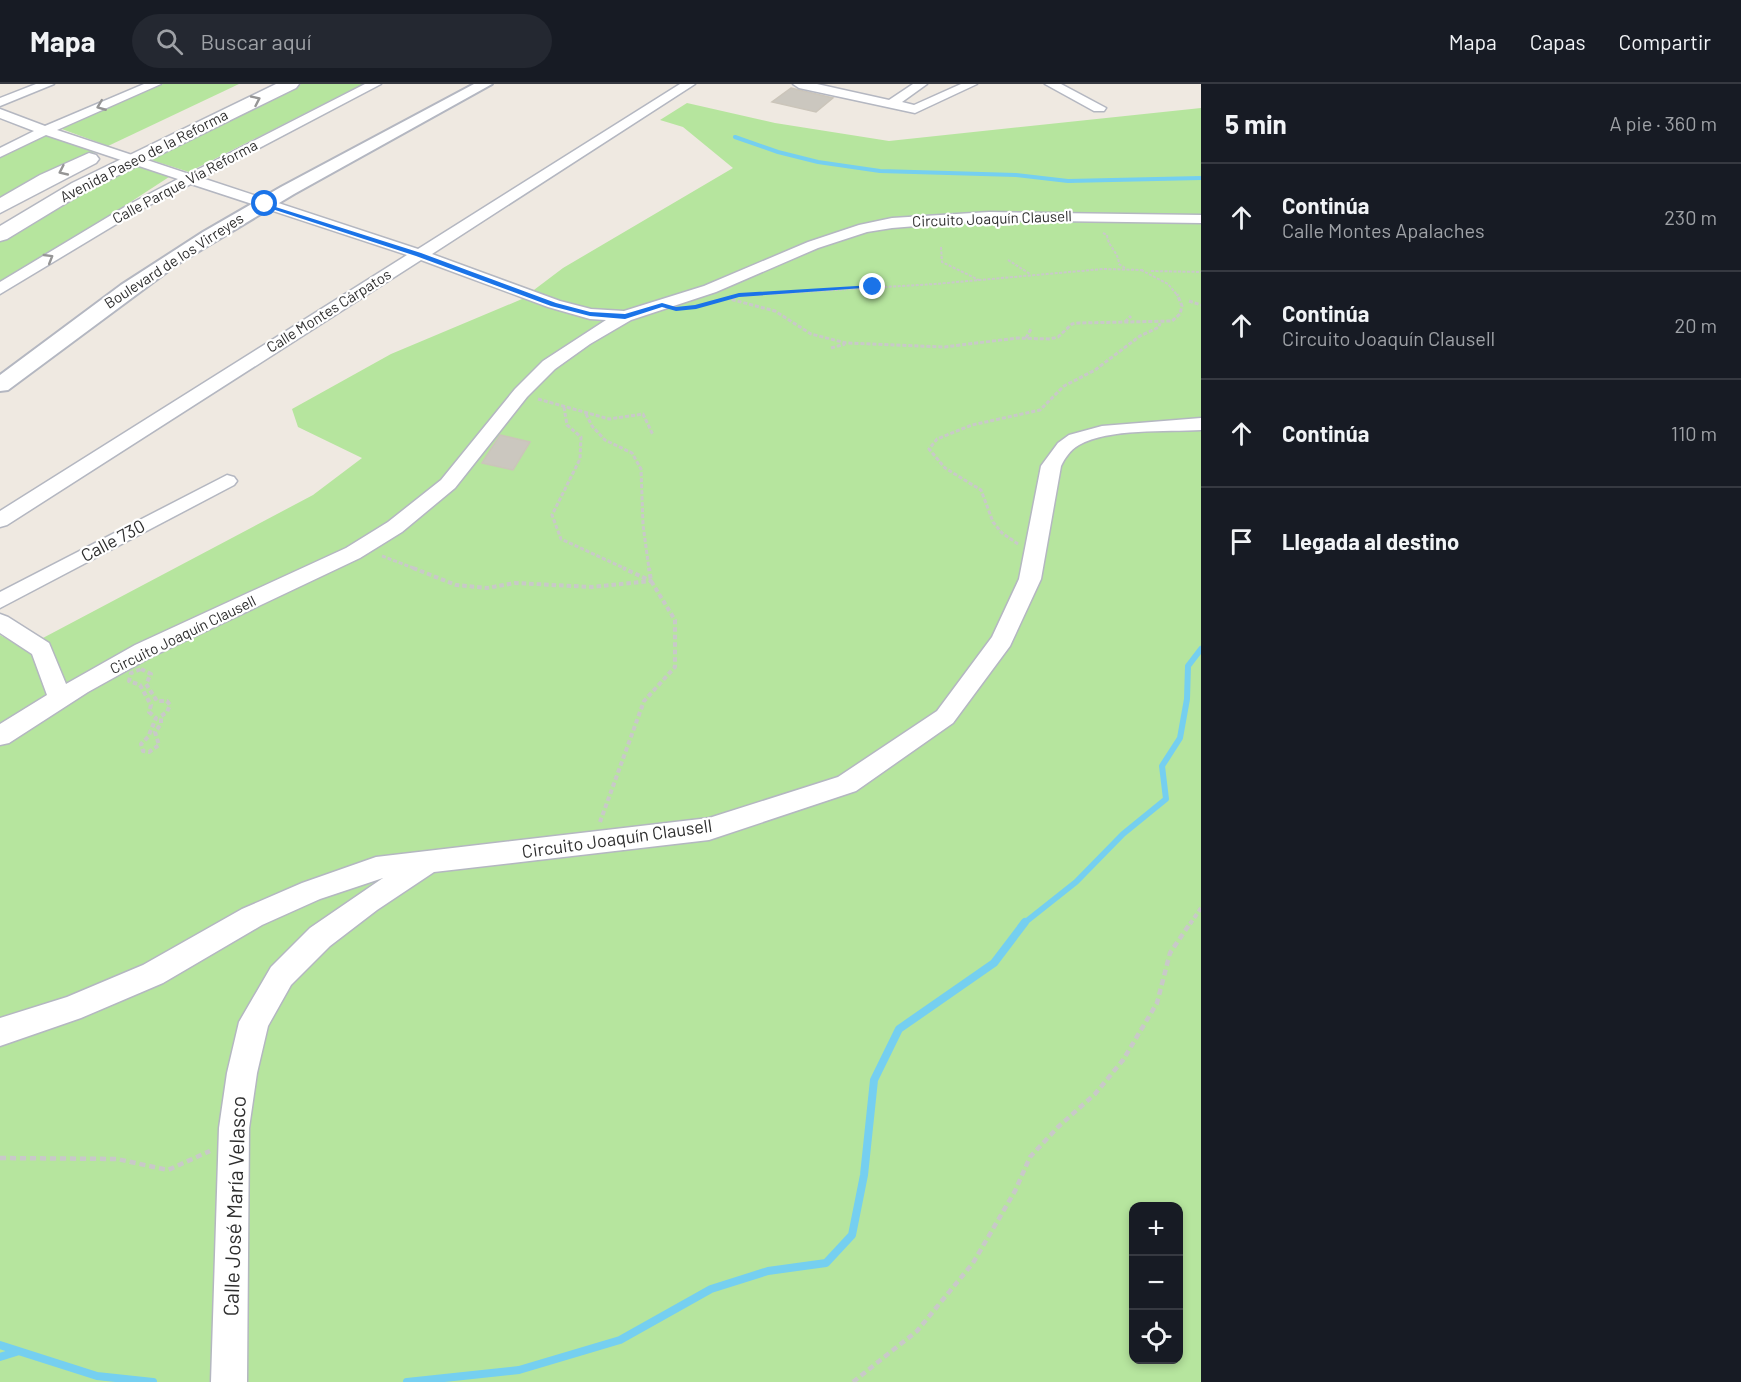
<!DOCTYPE html>
<html lang="es">
<head>
<meta charset="utf-8">
<style>
  :root { --surface:#171b24; --page:#242831; --text:#f1f3f6; --muted:#9ea1a6; --line:#363941 }
  body { margin:0; font-family:Barlow,sans-serif; background:var(--page); color:var(--text) }
  .controls { position:absolute; right:18px; bottom:18px; display:grid; overflow:hidden; border-radius:12px; box-shadow:0 3px 9px #0003 }
  .controls button { width:54px; height:54px; display:grid; place-items:center; padding:0; border:0; border-bottom:2px solid var(--line); background:var(--surface); color:var(--text); font:30px sans-serif }
  .stop { position:absolute; width:18px; height:18px; margin:-14px; border:4px solid #1a73e8; border-radius:50%; background:#fff }
  .stop.end { background:#1a73e8; border-color:#fff; box-shadow:0 2px 6px #0008 }
  .list { margin:0; padding:0; list-style:none }
  h2 { display:flex; justify-content:space-between; align-items:center; height:78px; margin:0; padding:0 24px; font-size:26px }
  h2 small { font-size:20px; font-weight:400; color:var(--muted) }
  .list li { display:grid; grid-template-columns:39px 1fr auto; gap:18px; align-items:center; box-sizing:border-box; height:108px; padding:0 24px; border-top:2px solid var(--line) }
  .list b { display:block; font-size:22px; white-space:nowrap }
  .list p { margin:0; font-size:20px; white-space:nowrap; color:var(--muted) }
  .list em { font-size:20px; font-style:normal; color:var(--muted) }
  .icon { flex:none; width:33px; height:33px; fill:none; stroke:currentColor; stroke-width:2; stroke-linecap:round; stroke-linejoin:round }
  .map { position:relative; flex:none; width:1201px; height:1298px; overflow:hidden }
  header { display:flex; align-items:center; gap:36px; box-sizing:border-box; height:84px; padding:0 30px; background:var(--surface); border-bottom:2px solid var(--line) }
  header strong { font-size:28px }
  nav { display:flex; gap:33px; margin-inline-start:auto; font-size:21px }
  .search { width:420px; height:54px; background:var(--page); display:flex; align-items:center; gap:15px; box-sizing:border-box; padding:0 21px; border-radius:33px; color:var(--muted); font-size:22px }
  main { display:flex }
  aside { flex:1; background:var(--surface) }
  .map>svg:first-child { display:block }
</style>
</head>
<body>
<header>
<strong>Mapa</strong>
<div class="search"><svg class="icon" aria-label="search" viewBox="0 0 24 24"><circle cx="10" cy="10" r="6"/><path d="M15 15l6 6"/></svg>Buscar aquí</div>
<nav><a>Mapa</a><a>Capas</a><a>Compartir</a></nav>
</header>
<main>
<div class="map">
<svg width="1201" height="1298" viewBox="0 0 1201 1298">
  <rect width="100%" height="100%" fill="#efe9e1"/>
  <g fill="#b6e59e" fill-rule="evenodd">
    <path d="M163,0H239L108,62L59,44Z"/>
    <path d="M301,0H363L189,88L148,75Z"/>
    <path d="M687,19L775,39L889,57L1201,24V1298H0V551L24,564L313,411L362,374L298,343L292,325L391,270L522,215L563,184L733,84L683,43L660,36ZM1134,1122H1178V1276H1134Z"/>
    <path d="M45,50L97,67L45,91L0,118V72Z"/>
    <path d="M137,82L169,93L0,203V158L93,103Z"/>
  </g>
  <g fill="none" stroke-linecap="round" stroke-linejoin="round">
    <path stroke="#75cff0" stroke-width="4" d="M735,53L778,68L818,78L880,87L1016,91L1068,97L1201,94"/>
    <path stroke="#75cff0" stroke-width="6" d="M1023,840L1076,798L1123,750L1166,715L1162,682L1180,654L1187,615L1188,582L1201,565"/>
    <g stroke="#75cff0" stroke-width="8">
      <path d="M0,1261L97,1292L153,1298"/>
      <path d="M0,1273L16,1268"/>
      <path d="M407,1298L519,1286L620,1256L711,1205L768,1187L826,1179L852,1151L864,1091L874,996L899,945L994,879L1025,838"/>
    </g>
  </g>
  <g fill="#cbc7bf" stroke="#cbc5ba" stroke-width="1.5">
    <path d="M791,4L799,6L833,14L816,28L772,18Z"/>
    <path d="M500,351L530,358L513,386L482,379Z"/>
  </g>
  <g fill="none" stroke-linecap="round" stroke-linejoin="round">
    <defs>
      <g id="minor">
        <path d="M36,0H54L0,22V14Z"/>
        <path d="M144,0H161L57,46L189,90L365,0H381L202,94L418,165L680,0H695L432,170L560,217L591,225L624,227L704,202L808,158L859,141L892,134L989,128L1201,131V139L989,136L892,144L867,148L818,164L716,208L631,236L590,260L555,285L527,313L455,404L402,448L360,474L151,573L88,608L9,659L0,661V640L47,611L32,570L0,549V530L8,533L49,559L66,600L135,561L346,464L388,438L441,396L515,305L543,277L606,236L590,235L548,223L421,176L7,441L0,443V427L407,171L191,100L138,127L0,210V198L128,121L178,95L46,51L0,73V64L34,47L0,34V25L45,42Z"/>
        <path d="M793,0H817L889,16L913,0H927L902,18L914,21L961,0H977L915,29L799,4Z"/>
        <path d="M1045,0H1061L1106,24L1104,27H1094Z"/>
        <path d="M1201,334V346C1166,348 1109,344 1079,361C1070,366 1065,374 1061,382L1041,495L1010,562L953,639L856,707L709,756L434,788L377,826L330,862L291,901L268,942L257,989L249,1044L247,1298H211L219,1044L227,989L239,938L271,883L310,844L383,794L320,815L262,841L163,899L81,934L0,962V934L67,913L143,881L242,825L302,799L376,773L709,734L838,693L937,627L992,553L1019,495L1041,382L1058,359L1069,351L1102,342Z"/>
        <path d="M227,391L234,393L237,397L234,401L0,524V508Z"/>
      </g>
      <path id="tertiary" d="M474,0H492L294,110L179,179L8,306L0,307V291L121,201L203,148L281,103Z"/>
      <g id="secondary">
        <path d="M276,0H299L296,4L86,107L7,155L0,157V142L72,99Z"/>
        <path d="M89,69L96,71L99,75L96,79L0,129V114L40,91Z"/>
      </g>
    </defs>
    <use href="#minor" stroke="#b4b7c1" stroke-width="3"/>
    <use href="#tertiary" stroke="#b4b7c1" stroke-width="4"/>
    <use href="#secondary" stroke="#b4b7c1" stroke-width="3"/>
    <g stroke="#c9c9c9" stroke-width="2" stroke-dasharray="3 1.5" stroke-linecap="butt">
      <path d="M1103,149L1107,151C1108,163 1118,167 1119,180L1125,184"/>
      <path d="M941,163L942,178L979,196"/>
      <path d="M1008,176L1030,190"/>
      <path d="M1141,186L1168,200L1178,212"/>
      <path d="M1151,187L1201,188"/>
      <path d="M736,212L935,200L1103,185L1143,186"/>
    </g>
    <g stroke="#c9c9c9" stroke-width="3" stroke-dasharray="4 2" stroke-linecap="butt">
      <path d="M735,212L761,210"/>
      <path d="M726,214L775,227L811,250L846,259L945,263L1017,254L1050,255L1058,253L1072,240L1078,239L1172,237L1180,230L1182,222L1177,210"/>
      <path d="M1189,217L1201,221"/>
      <path d="M1125,238L1131,232"/>
      <path d="M1026,254L1031,245"/>
      <path d="M831,264L845,260"/>
      <path d="M538,315L609,335L643,330L653,351"/>
      <path d="M564,323L567,341L581,353L580,375L552,431L561,455L626,485"/>
      <path d="M586,330L592,342L605,356L632,369L641,385L643,441L649,485"/>
      <path d="M1018,460L1002,449L993,438L981,406L945,384L929,365L937,355L972,341L1040,326L1064,302L1095,286L1140,252L1159,243L1160,239"/>
      <path d="M382,472L416,485"/>
    </g>
    <g stroke="#c9c9c9" stroke-width="4" stroke-dasharray="4.5 3" stroke-linecap="butt">
      <path d="M413,484L456,501L487,504L515,499L592,503L651,497L623,484"/>
      <path d="M141,585L151,590L146,600L157,617H167L170,621L167,628L161,632V640L155,648L159,661L149,668L143,667L141,660L148,653L156,634L149,628L151,621L140,601L129,597L131,589Z"/>
      <path d="M600,738L644,617L675,583V536L651,497L649,484"/>
      <path d="M1190,840L1201,824"/>
    </g>
    <g stroke="#c9c9c9" stroke-width="4.5" stroke-dasharray="6 4" stroke-linecap="butt">
      <path d="M0,1074L117,1075L168,1086L210,1067"/>
      <path d="M853,1298L917,1247L973,1179L1015,1107L1030,1073L1058,1043L1095,1010L1123,976L1157,919L1170,869L1191,838"/>
    </g>
    <use href="#minor" fill="#fff" fill-rule="evenodd"/>
    <use href="#tertiary" fill="#fff" fill-rule="evenodd"/>
    <use href="#secondary" fill="#fff" fill-rule="evenodd"/>
  </g>
  <defs><path id="oneway-chevron" d="M-2-3.5L2.5 0L-2 3.5" fill="none" stroke-width="1.6" stroke-linecap="round" stroke-linejoin="round" transform="scale(1.5)"/></defs>
  <g stroke="#969696">
    <use href="#oneway-chevron" transform="translate(256 16) rotate(-25)"/>
    <use href="#oneway-chevron" transform="translate(101 22) rotate(158)"/>
    <use href="#oneway-chevron" transform="translate(63 87) rotate(155)"/>
    <use href="#oneway-chevron" transform="translate(49 174) rotate(-31)"/>
  </g>
  <path fill="#1a73e8" d="M263,119L421,169L556,219L590,228L625,230L662,219L676,223L695,221L739,209L873,201L877,203L739,213L696,225L676,227L662,223L625,235L590,232L551,222L416,172L263,122Z"/>
  <g text-anchor="middle" stroke-width="4.5" stroke-linejoin="round" paint-order="stroke">
    <g font-size="15" fill="#2e2e2e" stroke="#fff">
      <text transform="translate(144 72) rotate(-27)" y="5">Avenida Paseo de la Reforma</text>
      <text transform="translate(185 98) rotate(-28)" y="5">Calle Parque Vía Reforma</text>
      <text transform="translate(992 135) rotate(-2)" y="5">Circuito Joaquín Clausell</text>
      <text transform="translate(174 177) rotate(-33)" y="5">Boulevard de los Virreyes</text>
      <text transform="translate(329 227) rotate(-32)" y="5">Calle Montes Cárpatos</text>
      <text transform="translate(183 551) rotate(-26)" y="5">Circuito Joaquín Clausell</text>
    </g>
    <g font-size="18" fill="#2e2e2e" stroke="#fff">
      <text transform="translate(113 457) rotate(-28)" y="6">Calle 730</text>
      <text transform="translate(617 755) rotate(-8)" y="6">Circuito Joaquín Clausell</text>
    </g>
    <g font-size="21" fill="#2e2e2e" stroke="#fff">
      <text transform="translate(235 1122) rotate(-88)" y="7">Calle José María Velasco</text>
    </g>
  </g>
</svg>
<div class="controls">
<button>+</button>
<button>−</button>
<button><svg class="icon" aria-label="locate" viewBox="0 0 24 24"><circle cx="12" cy="12" r="6"/><path d="M12 2v4M12 18v4M2 12h4M18 12h4"/></svg></button>
</div>
<div class="stop" style="left:265px;top:120px"></div>
<div class="stop end" style="left:873px;top:203px"></div>
</div>
<aside>
<h2>5 min<small>A pie · 360 m</small></h2>
<ul class="list">
<li><svg class="icon" aria-label="ahead" viewBox="0 0 24 24"><path d="M12 20V5M6 11l6-6 6 6"/></svg><div><b>Continúa</b><p>Calle Montes Apalaches</p></div><em>230 m</em></li>
<li><svg class="icon" aria-label="ahead" viewBox="0 0 24 24"><path d="M12 20V5M6 11l6-6 6 6"/></svg><div><b>Continúa</b><p>Circuito Joaquín Clausell</p></div><em>20 m</em></li>
<li><svg class="icon" aria-label="ahead" viewBox="0 0 24 24"><path d="M12 20V5M6 11l6-6 6 6"/></svg><div><b>Continúa</b></div><em>110 m</em></li>
<li><svg class="icon" aria-label="arrive" viewBox="0 0 24 24"><path d="M6 21V4h12l-3 4 3 4H6"/></svg><div><b>Llegada al destino</b></div></li>
</ul>
</aside>
</main>
</body>
</html>
